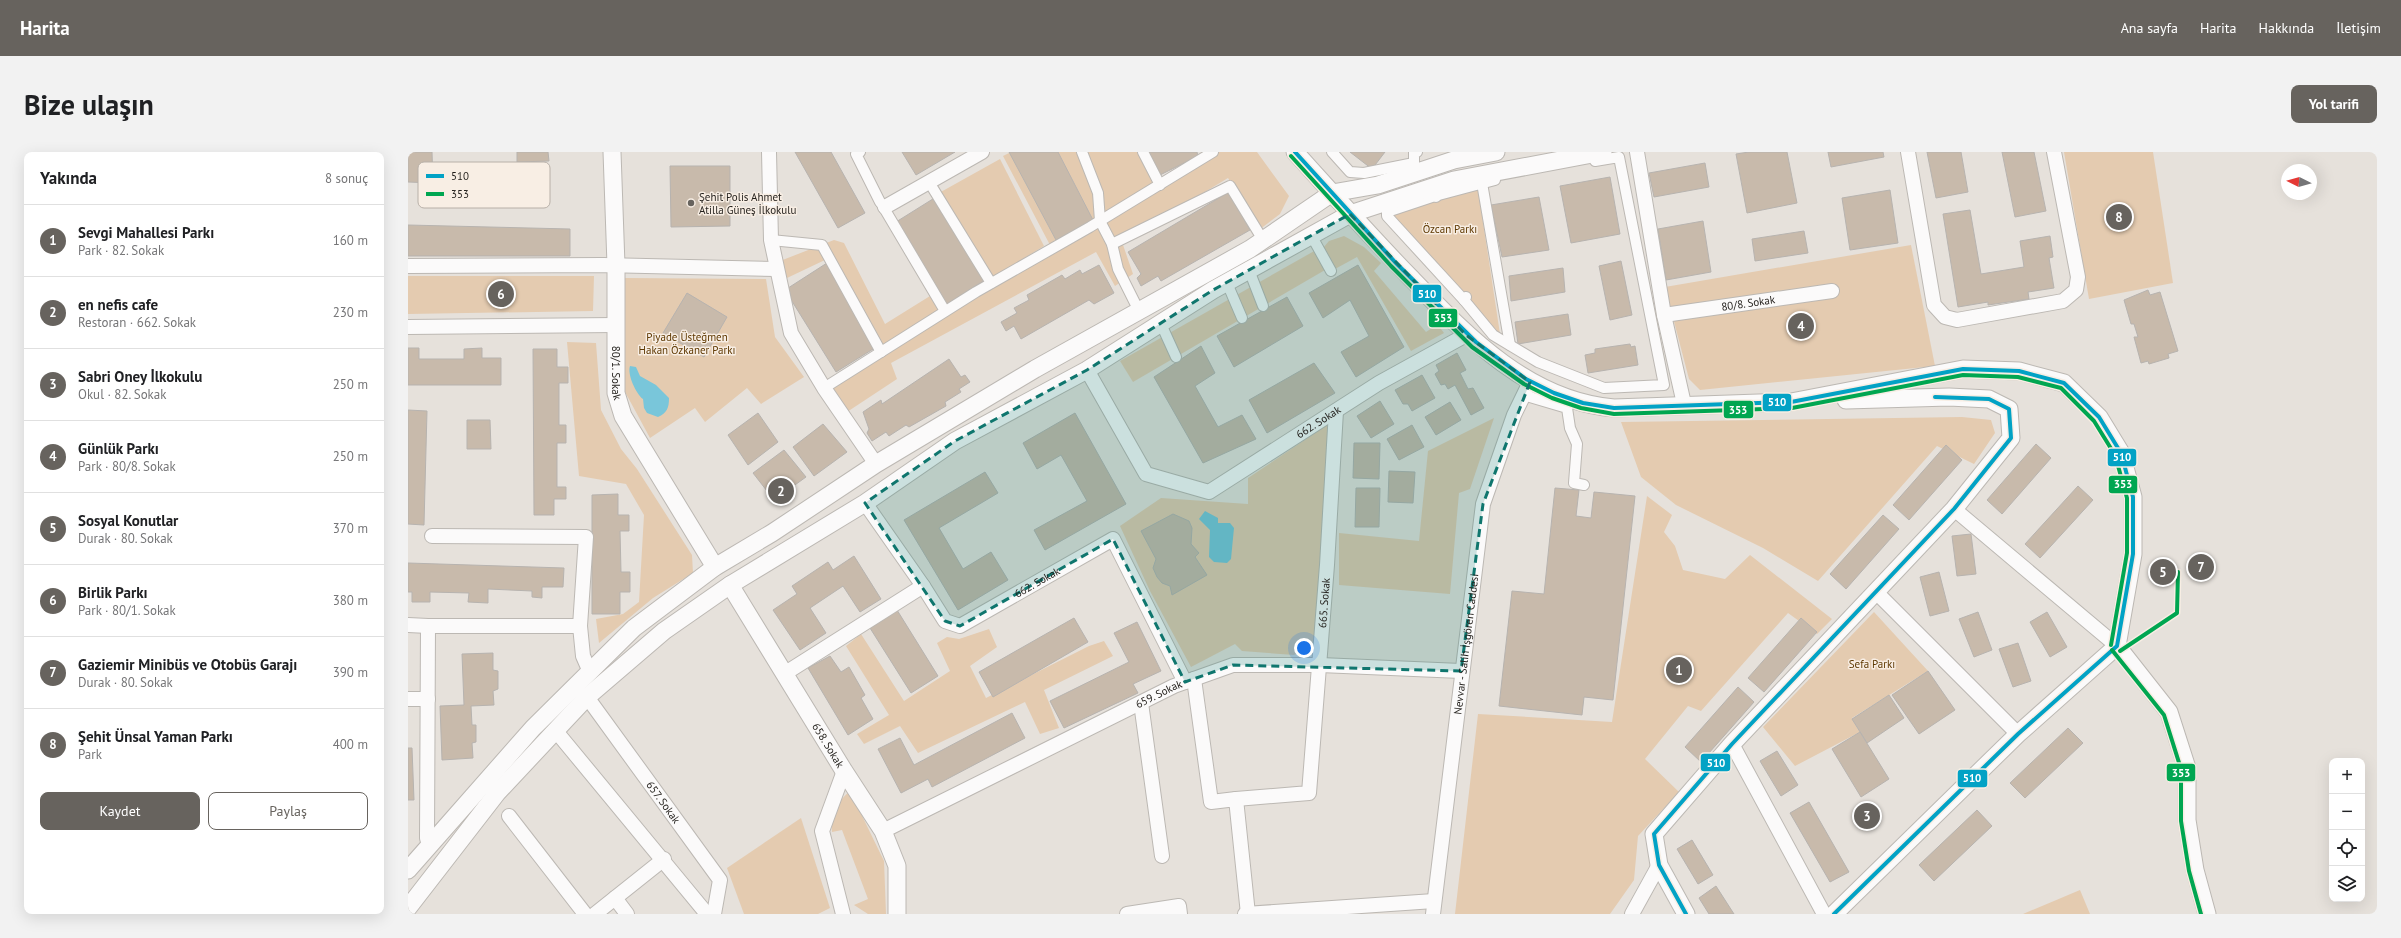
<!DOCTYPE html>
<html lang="tr">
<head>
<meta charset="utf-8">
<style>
  :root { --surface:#fff; --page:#f2f2f2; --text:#202124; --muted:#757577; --line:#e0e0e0; --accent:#67635e }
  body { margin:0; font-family:"PT Sans",sans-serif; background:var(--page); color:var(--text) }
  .controls { position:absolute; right:12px; bottom:12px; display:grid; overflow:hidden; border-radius:8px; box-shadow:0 4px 16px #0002 }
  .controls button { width:36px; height:36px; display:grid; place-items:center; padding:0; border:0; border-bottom:1px solid var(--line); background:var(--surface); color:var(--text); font:20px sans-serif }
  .compass { position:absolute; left:1873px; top:12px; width:36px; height:36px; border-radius:50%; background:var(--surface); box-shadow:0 4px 16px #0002; rotate:275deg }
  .you { position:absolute; left:896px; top:496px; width:14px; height:14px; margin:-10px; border:3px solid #fff; border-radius:50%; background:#1a73e8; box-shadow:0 0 0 6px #1a73e833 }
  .badge { display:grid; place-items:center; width:26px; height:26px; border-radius:50%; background:var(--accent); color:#fff; font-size:13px; font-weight:700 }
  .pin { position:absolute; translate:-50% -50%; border:2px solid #fff; box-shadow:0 1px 4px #0006 }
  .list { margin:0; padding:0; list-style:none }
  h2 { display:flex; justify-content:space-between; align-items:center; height:52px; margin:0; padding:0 16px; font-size:17px }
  h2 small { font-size:13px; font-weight:400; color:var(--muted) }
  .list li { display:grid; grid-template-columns:26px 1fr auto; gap:12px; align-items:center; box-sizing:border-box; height:72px; padding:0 16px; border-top:1px solid var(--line) }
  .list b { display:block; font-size:15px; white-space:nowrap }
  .list p { margin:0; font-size:13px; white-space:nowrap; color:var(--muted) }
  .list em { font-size:13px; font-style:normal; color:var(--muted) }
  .actions { display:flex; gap:8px; padding:12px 16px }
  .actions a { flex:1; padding:9px 0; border:1px solid var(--accent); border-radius:8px; text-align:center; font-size:14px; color:var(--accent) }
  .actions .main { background:var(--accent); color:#fff }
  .icon { flex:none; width:22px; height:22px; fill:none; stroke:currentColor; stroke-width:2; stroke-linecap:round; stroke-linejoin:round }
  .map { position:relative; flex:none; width:1969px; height:762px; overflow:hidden; border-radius:8px }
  header { display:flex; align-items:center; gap:24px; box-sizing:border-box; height:56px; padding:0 20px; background:var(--accent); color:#fff }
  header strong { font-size:19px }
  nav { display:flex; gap:22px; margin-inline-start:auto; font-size:14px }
  .intro { display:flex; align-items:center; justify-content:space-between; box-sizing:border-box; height:96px; padding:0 24px }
  h1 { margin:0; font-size:28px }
  .button { padding:10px 18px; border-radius:8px; background:var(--accent); color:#fff; font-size:14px; font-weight:700 }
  main { display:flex; gap:24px; padding:0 24px }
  aside { flex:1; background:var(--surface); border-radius:8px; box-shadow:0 4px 16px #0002 }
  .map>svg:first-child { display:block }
</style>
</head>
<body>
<header>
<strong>Harita</strong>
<nav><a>Ana sayfa</a><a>Harita</a><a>Hakkında</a><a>İletişim</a></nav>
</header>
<div class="intro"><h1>Bize ulaşın</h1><a class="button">Yol tarifi</a></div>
<main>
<aside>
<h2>Yakında<small>8 sonuç</small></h2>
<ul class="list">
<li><span class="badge">1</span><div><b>Sevgi Mahallesi Parkı</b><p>Park · 82. Sokak</p></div><em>160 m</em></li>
<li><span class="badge">2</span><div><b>en nefis cafe</b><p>Restoran · 662. Sokak</p></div><em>230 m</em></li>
<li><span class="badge">3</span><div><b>Sabri Oney İlkokulu</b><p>Okul · 82. Sokak</p></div><em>250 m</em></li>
<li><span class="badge">4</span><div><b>Günlük Parkı</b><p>Park · 80/8. Sokak</p></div><em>250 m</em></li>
<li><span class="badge">5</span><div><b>Sosyal Konutlar</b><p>Durak · 80. Sokak</p></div><em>370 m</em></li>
<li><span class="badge">6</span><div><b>Birlik Parkı</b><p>Park · 80/1. Sokak</p></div><em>380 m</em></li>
<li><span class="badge">7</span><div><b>Gaziemir Minibüs ve Otobüs Garajı</b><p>Durak · 80. Sokak</p></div><em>390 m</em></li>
<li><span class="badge">8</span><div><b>Şehit Ünsal Yaman Parkı</b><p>Park</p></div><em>400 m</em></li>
</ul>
<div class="actions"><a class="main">Kaydet</a><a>Paylaş</a></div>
</aside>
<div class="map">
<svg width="1969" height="762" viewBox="0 0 1969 762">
  <rect width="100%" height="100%" fill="#e6e1db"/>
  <g fill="#e4cbb0">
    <path d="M603,0H736L754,34L797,10L793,0H849L881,44L872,62L851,78L820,26L714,90L725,122L707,134L688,100L483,211L489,227L439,260L422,235L475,194L419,107L379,126L372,109L426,88L436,91L477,172L522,144L535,164L642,93L595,4Z"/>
    <path d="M1656,0H1745L1765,131L1681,147Z"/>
    <path d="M592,7L636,94L584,126L531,41Z"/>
    <path d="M1070,37L1092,182L981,62Z"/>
    <path d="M936,84L956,95L973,111L966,119L1018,180L1024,176L1021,171L1026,168L1036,181L1003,199L949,105L927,117L915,96L921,89Z"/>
    <path d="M1503,93L1527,214L1292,238L1281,227L1257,135Z"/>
    <path d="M908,98L917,118L725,230L712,209Z"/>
    <path d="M0,124H186L185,159L0,162Z"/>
    <path d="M216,126L358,127L367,185L396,225L353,252L339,236L297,270L287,256L242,286L216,238Z"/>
    <path d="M159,190L188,191L193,258L213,297L229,317L284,403L285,421L245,446L191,491L188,467L215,462L231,450L236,363L218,332L171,324Z"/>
    <path d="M1554,265L1583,268L1587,281L1566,312L1529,294L1410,429L1355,396L1268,353L1233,325L1213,270Z"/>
    <path d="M1086,266L1062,337L1051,341L1042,442L931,433V381L1011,389L1020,299Z"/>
    <path d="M922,271L909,489L886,503L834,499L827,492L783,515L742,439L712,374L753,346L840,352V326Z"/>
    <path d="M1239,344L1264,363L1256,380L1267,394L1275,418L1317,427L1342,403L1424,467L1409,482L1380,461L1293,559L1280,554L1237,607L1271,640L1230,684L1226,728L1202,762H1047L1070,562L1204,570Z"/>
    <path d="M1466,460L1520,519L1444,566L1452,580L1387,614L1355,575Z"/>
    <path d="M581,477L589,495L562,514L578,546L681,494L696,489L705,504L636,538L651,576L632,582L617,550L510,601L492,574L456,592L449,582L481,563L438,494L453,482L496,549L542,519L529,491L539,485L551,487Z"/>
    <path d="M442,639L476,709L478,762H460L446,753L460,747L434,678L424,680C422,662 428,651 442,639Z"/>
    <path d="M393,666L422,756L410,762H336L319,716Z"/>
    <path d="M1672,738L1682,762H1615Z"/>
  </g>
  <g fill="#79c6da">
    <path d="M222,214L228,215L232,224L248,233L261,246C261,256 259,261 250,265L239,261L236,256L235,247C228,242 219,222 222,214Z"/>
    <path d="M797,359L810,366V371H822L826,376L823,407L819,411L806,410L801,405L802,378L791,367Z"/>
  </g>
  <g fill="#c8baab" stroke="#b7b3af">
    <path d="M0,0H24L25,31L0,30Z"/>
    <path d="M109,0H140L141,9L109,10Z"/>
    <path d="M387,0H423L457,61L430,76Z"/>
    <path d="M494,0H547L508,23Z"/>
    <path d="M601,0H650L685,68L648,88Z"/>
    <path d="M739,0H789L790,4L750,24Z"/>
    <path d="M942,0H977L964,17Z"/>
    <path d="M1341,0H1379L1389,51L1339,61L1328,2Z"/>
    <path d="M1420,0H1475L1476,5L1423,15Z"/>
    <path d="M1519,0H1553L1560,40L1528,46Z"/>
    <path d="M1594,0H1626L1638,59L1607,65Z"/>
    <path d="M1297,11L1301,35L1246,45L1241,21Z"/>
    <path d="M262,14H322V74L263,75Z"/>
    <path d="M1202,25L1212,82L1163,91L1152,34Z"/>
    <path d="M1482,38L1490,91L1442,98L1434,46Z"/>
    <path d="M821,40L842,78L753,129L750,124L733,134L729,126L733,122L720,100Z"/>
    <path d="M528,45L577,128L537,153L488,70Z"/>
    <path d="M1131,45L1141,98L1094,105L1083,53Z"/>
    <path d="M1562,58L1573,122L1616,115L1612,89L1642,84L1645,105L1641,106L1646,136L1620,140L1621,147L1580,153V150L1550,155L1535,62Z"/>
    <path d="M1295,69L1303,120L1258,128L1250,77Z"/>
    <path d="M0,73L162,77V104H0Z"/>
    <path d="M1396,79L1400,101L1347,109L1344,87Z"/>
    <path d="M1213,109L1224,163L1202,168L1191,114Z"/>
    <path d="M419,111L470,194L428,220L377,138Z"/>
    <path d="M691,113L706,141L686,152L681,148L613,187L606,174L598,179L593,170L609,161L606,156L621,148L619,143L654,123L657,127L672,118L674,122Z"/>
    <path d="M950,113L996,195L948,225L933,200L961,184L942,148L915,166L901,141Z"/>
    <path d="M1155,116L1157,140L1103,149L1101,124Z"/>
    <path d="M1740,138L1742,143L1752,140L1770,199L1760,202L1761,206L1741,212L1740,209L1733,211L1726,185H1730L1726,172H1723L1716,148Z"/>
    <path d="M279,141L319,165L296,205L255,181Z"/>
    <path d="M879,145L895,174L826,215L809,184Z"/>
    <path d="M1160,162L1163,183L1110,192L1107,170Z"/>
    <path d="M1222,192L1223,195L1227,194L1230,213L1180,221L1177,203L1187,201V197Z"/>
    <path d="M793,194L807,221L787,234L810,275L834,263L848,287L795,311L746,225Z"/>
    <path d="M0,196H11V207H56V197L74,196V206H93V233H0Z"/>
    <path d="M125,197H149V215H160V231H151V273H158V291H149V335H158V347H146V363H126Z"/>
    <path d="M1049,201L1058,218L1052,221L1060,237L1065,236L1076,256L1063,263L1047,233L1040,237L1037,232L1033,233L1027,222L1031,219L1028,213Z"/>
    <path d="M541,207L553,225L557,223L562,230L551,237L553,240L537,250L538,254L501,275L498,273L481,284L478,280L464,289L459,281L461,277L455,260L473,248L474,252Z"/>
    <path d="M906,211L927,241L859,281L841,248Z"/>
    <path d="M1014,223L1027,246L1004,259L1000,252H995L987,238Z"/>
    <path d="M972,249L986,272L963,286L949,264Z"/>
    <path d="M1042,250L1053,268L1028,283L1017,265Z"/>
    <path d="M0,258L19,259L16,373L0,372Z"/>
    <path d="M350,261L370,290L340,313L320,283Z"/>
    <path d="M667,261L718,352L637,398L626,378L679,349L653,303L629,317L615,291Z"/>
    <path d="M59,268H82L83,297H59Z"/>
    <path d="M415,272L439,300L406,324L385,295Z"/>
    <path d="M1004,273L1016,295L991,308L979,287Z"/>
    <path d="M946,291H972L971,327L945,326Z"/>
    <path d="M1628,292L1643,306L1594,362L1579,348Z"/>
    <path d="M1538,293L1554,308L1501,368L1485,353Z"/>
    <path d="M376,298L398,325L366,348L345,321Z"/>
    <path d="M981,319L1007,320L1005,351L980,350Z"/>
    <path d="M577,320L590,341L531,376L555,417L583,400L600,428L550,458L496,368Z"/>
    <path d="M1670,334L1685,348L1632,406L1617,392Z"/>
    <path d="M948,336H972L971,375H947Z"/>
    <path d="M1147,336L1171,338L1168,364L1183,366L1186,340L1227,344L1205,548L1176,545L1174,563L1091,554L1104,439L1136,442Z"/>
    <path d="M210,342V363H221V379H212L213,420H222V440H212V462H184V343Z"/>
    <path d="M765,362L781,369L784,376L783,392L791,401L787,405L799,423L764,443L762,434L754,431L749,425L745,416L748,407L733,379Z"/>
    <path d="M1475,363L1491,377L1438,437L1422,422Z"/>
    <path d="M1563,382L1568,422L1549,424L1544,384Z"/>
    <path d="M446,404L473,447L452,460L435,434L402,456L418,481L392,498L365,458L389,442L384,434L420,410L425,418Z"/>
    <path d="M0,411L156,416L155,435H134V446L124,445V439L80,437V451L60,450L61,441L22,440V450H4V440H0Z"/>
    <path d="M1531,420L1541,459L1522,464L1512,425Z"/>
    <path d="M489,458L530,524L503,541L462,476Z"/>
    <path d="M1570,460L1584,498L1566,505L1551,467Z"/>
    <path d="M1639,460L1659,495L1642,505L1622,470Z"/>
    <path d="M666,466L680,490L585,545L571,520Z"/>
    <path d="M1393,466L1409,480L1356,540L1340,526Z"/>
    <path d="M729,470L753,519L725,532L730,541L656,576L642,549L721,510L706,481Z"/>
    <path d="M1610,491L1623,529L1605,535L1591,497Z"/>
    <path d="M85,501V518L90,519V537L85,539L86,553L63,554L64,573H68V590L64,591L65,606L34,608L32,554L56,553L54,502Z"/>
    <path d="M422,504L433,520L441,515L457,543L453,546L465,567L440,583L400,516Z"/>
    <path d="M1520,519L1547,558L1511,582L1484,543Z"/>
    <path d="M1330,535L1346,550L1293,610L1277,595Z"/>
    <path d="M1481,543L1496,566L1459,591L1444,567Z"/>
    <path d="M604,561L617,586L524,635L520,627L493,641L470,597L492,586L506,613Z"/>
    <path d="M1660,576L1675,591L1617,646L1602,631Z"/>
    <path d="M1452,580L1481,627L1453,645L1424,597Z"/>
    <path d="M0,596H4L6,648H0Z"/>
    <path d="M1369,599L1390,633L1373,644L1352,609Z"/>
    <path d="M1401,650L1441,720L1422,730L1382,661Z"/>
    <path d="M1569,658L1584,674L1526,729L1511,713Z"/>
    <path d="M1284,688L1305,723L1290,732L1269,697Z"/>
    <path d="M1308,734L1326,762H1301L1291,746Z"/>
  </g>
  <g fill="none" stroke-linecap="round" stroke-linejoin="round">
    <defs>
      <g id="pedestrian">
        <path d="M452,0L448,2L472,50"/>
        <path d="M674,0L690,41L692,69L704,92L710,117L731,159"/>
        <path d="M735,0L752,33"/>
        <path d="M924,0L942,20L956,21L1006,11V1L1009,0"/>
        <path d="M521,30L583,131"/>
        <path d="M1074,31L1102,193"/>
        <path d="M1027,44L1087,28"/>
        <path d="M1028,45L1027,44L979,60V64L1056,148L1058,145"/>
        <path d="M473,51L537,159"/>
        <path d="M903,83L923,119"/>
        <path d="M363,88L414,93L473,200"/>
        <path d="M704,92L822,34L855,88"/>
        <path d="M841,118L855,154"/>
        <path d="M819,131L834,166"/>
        <path d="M1056,148L1085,183L1130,210L1196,236L1256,233L1211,5L1187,9"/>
        <path d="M753,172L768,205"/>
        <path d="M416,236L568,140L682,75L805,0"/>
        <path d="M1115,243L1159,256L1162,276L1169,292L1166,331L1176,333"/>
      </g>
      <g id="minor">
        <path d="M361,0L363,88L383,181L416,236L468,312"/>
        <path d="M1229,0L1256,163L1276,252"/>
        <path d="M1500,0L1526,153L1537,165L1549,168L1655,149L1668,138L1670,125L1646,0"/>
        <path d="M477,55L574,0"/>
        <path d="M0,114L195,113L368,117"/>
        <path id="s1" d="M1256,163L1424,139"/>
        <path d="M0,175L207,173"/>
        <path id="s2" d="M679,218L738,322L801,340L971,231L1058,183"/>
        <path id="s3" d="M457,351L515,434L537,469L552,474L705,387L777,530"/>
        <path d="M1546,357L1709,494"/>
        <path d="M1469,441L1610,582"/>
        <path d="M0,473L20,474"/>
        <path d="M172,474L175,504L182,520"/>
        <path d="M376,522L515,434"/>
        <path d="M786,527L803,650L828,647L840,762"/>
        <path id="s4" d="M179,545L312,728L306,762"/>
        <path d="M0,547H20"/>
        <path d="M733,551L754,704"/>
        <path d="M147,578L299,762"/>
        <path d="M1324,592L1416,762"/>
        <path id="s5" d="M828,647L901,641L919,413L928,259"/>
        <path d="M101,664L177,762"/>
        <path id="s6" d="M475,679L766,534L825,513H912L1053,519"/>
        <path d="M21,693L19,686L20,474H172L178,385L24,384"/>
        <path d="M207,746L219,762"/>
        <path d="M187,762L256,707"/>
        <path d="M435,762L414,679L436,619"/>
        <path d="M719,762L771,754L772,762"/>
        <path d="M837,762L1026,749"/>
        <path id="s7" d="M1025,762L1075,352L1106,263L1122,230"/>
        <path d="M1224,762L1251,713"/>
      </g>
      <g id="tertiary">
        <path id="s8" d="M204,0L208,113V241L215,264L307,415"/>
        <path d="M887,0C925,42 962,84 1002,125C1058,183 1120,249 1206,256L1383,250L1555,217L1611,219L1656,231L1691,265L1713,301L1725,345V402L1709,494"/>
        <path id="s9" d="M322,433L436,619L475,679L489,714V762"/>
        <path d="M1709,494L1761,560L1779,616V668L1787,718L1799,762"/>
        <path d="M0,718L125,576L226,476L307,415L364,381L468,312L627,217L842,97L924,41L970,33L1046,8L1088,0"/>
        <path d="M0,756L89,641L179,545L256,479L322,433L457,351L547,289L679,218L805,138L942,62L1046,28L1195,0"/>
        <path d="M1278,762L1251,713L1246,682L1324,592L1546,357L1603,286L1601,257L1581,247L1541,245L1438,248"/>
        <path d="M1426,762L1610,582L1709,494"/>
      </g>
    </defs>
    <use href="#pedestrian" stroke="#bcb8b3" stroke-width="12"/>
    <use href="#minor" stroke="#bcb8b3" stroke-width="16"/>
    <use href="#tertiary" stroke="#bcb8b3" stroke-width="19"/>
    <use href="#pedestrian" stroke="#fbfafa" stroke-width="10"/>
    <use href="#minor" stroke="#fbfafa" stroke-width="14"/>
    <use href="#tertiary" stroke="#fbfafa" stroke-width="17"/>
    <defs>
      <g id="bus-1">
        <path d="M887,0L987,110L1068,190L1118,227L1146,241L1175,251L1206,256L1383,250L1555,217L1611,219L1656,231L1691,265L1713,301L1725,345V402L1709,494L1610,582L1426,762"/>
        <path d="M1278,762L1251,713L1246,682L1324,592L1546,357L1603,286L1601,257L1581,247L1527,245"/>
      </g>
      <g id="bus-2">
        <path d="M883,4L983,114L1064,195L1116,232L1144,246L1173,256L1206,262L1384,256L1555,223L1610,225L1653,236L1686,269L1707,303L1719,346V401L1703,493"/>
        <path d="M1704,498L1756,563L1773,617V669L1781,719L1793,762"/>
        <path d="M1712,499L1769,461L1770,420"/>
      </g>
    </defs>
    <use href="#bus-1" stroke="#f8eee4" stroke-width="7"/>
    <use href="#bus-2" stroke="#f8eee4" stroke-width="7"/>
    <use href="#bus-1" stroke="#02a2c5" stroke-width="4"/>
    <use href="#bus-2" stroke="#00a651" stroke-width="4"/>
  </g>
  <path fill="#0f766e" fill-opacity="0.2" stroke="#0f766e" stroke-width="3" stroke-dasharray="8 5" stroke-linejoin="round" d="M942,62L1058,183L1122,230L1075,352L1053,519L825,513L777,530L705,387L552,474L537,469L457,351L547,289L679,218L805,138Z"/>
  <circle fill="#67635e" stroke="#f8eee4" stroke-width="1.5" cx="283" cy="51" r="4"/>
  <g text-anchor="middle" stroke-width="3" stroke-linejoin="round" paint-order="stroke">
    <g font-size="11" fill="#221f1b" stroke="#f8eee4" text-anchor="start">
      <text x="291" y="49">Şehit Polis Ahmet<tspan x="291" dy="13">Atilla Güneş İlkokulu</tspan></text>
    </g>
    <g font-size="11" fill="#5e3800" stroke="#f8eee4">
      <text x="1042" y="81">Özcan Parkı</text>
      <text x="279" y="189">Piyade Üsteğmen<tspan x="279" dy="13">Hakan Özkaner Parkı</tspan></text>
      <text x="1464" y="516">Sefa Parkı</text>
    </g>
    <g font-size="11" fill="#221f1b" stroke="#f8eee4">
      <text dy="4" stroke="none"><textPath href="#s1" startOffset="85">80/8. Sokak</textPath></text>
      <text dy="4" stroke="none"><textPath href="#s8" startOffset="221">80/1. Sokak</textPath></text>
      <text dy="4" stroke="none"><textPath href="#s2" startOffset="315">662. Sokak</textPath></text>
      <text dy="4" stroke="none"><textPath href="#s3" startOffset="247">662. Sokak</textPath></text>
      <text dy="4" stroke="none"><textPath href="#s5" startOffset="264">665. Sokak</textPath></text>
      <text dy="4" stroke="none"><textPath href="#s7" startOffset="272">Nevvar - Salih İşgören Caddesi</textPath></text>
      <text dy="4" stroke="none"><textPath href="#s6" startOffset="308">659. Sokak</textPath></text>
      <text dy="4" stroke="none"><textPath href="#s9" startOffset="188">658. Sokak</textPath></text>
      <text dy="4" stroke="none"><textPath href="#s4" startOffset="130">657. Sokak</textPath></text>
    </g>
  </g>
  <rect x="10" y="10" width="132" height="46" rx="6" fill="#f8eee4" stroke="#b8b0a8" stroke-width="1"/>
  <rect x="18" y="22" width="18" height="4" fill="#02a2c5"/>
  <rect x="18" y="40" width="18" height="4" fill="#00a651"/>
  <g font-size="11" fill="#221f1b">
    <text x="43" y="28">510</text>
    <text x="43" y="46">353</text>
  </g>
  <g stroke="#f8eee4" stroke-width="1.5">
    <rect x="1004" y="132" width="30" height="19" rx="4" fill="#02a2c5"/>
    <rect x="1020" y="156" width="30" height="20" rx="4" fill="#00a651"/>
    <rect x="1354" y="241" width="30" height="19" rx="4" fill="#02a2c5"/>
    <rect x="1315" y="248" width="31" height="19" rx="4" fill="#00a651"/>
    <rect x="1699" y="296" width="30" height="19" rx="4" fill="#02a2c5"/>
    <rect x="1700" y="323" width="30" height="19" rx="4" fill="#00a651"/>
    <rect x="1292" y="601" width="31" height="19" rx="4" fill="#02a2c5"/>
    <rect x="1758" y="611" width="30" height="19" rx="4" fill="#00a651"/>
    <rect x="1549" y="617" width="31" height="19" rx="4" fill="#02a2c5"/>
  </g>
  <g font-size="11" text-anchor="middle" font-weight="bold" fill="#fff">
    <text x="1019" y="146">510</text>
    <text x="1035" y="170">353</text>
    <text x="1369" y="254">510</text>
    <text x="1330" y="262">353</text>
    <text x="1714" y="309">510</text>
    <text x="1715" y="336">353</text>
    <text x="1308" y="615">510</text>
    <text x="1773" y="625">353</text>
    <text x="1564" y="630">510</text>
  </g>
</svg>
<div class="controls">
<button>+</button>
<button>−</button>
<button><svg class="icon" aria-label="locate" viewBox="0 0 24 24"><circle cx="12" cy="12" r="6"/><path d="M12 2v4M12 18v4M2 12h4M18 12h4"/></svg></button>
<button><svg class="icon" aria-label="layers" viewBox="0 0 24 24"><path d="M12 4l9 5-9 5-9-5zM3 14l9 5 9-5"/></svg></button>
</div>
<svg class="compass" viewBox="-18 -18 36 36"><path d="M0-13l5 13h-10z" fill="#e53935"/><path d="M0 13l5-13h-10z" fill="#757577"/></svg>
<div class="you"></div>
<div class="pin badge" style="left:1271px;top:518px">1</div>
<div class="pin badge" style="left:373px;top:339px">2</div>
<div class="pin badge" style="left:1459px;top:664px">3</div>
<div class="pin badge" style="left:1393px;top:174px">4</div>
<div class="pin badge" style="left:1755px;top:420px">5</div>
<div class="pin badge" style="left:93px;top:142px">6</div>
<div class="pin badge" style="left:1793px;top:415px">7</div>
<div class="pin badge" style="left:1711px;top:65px">8</div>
</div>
</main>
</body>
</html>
